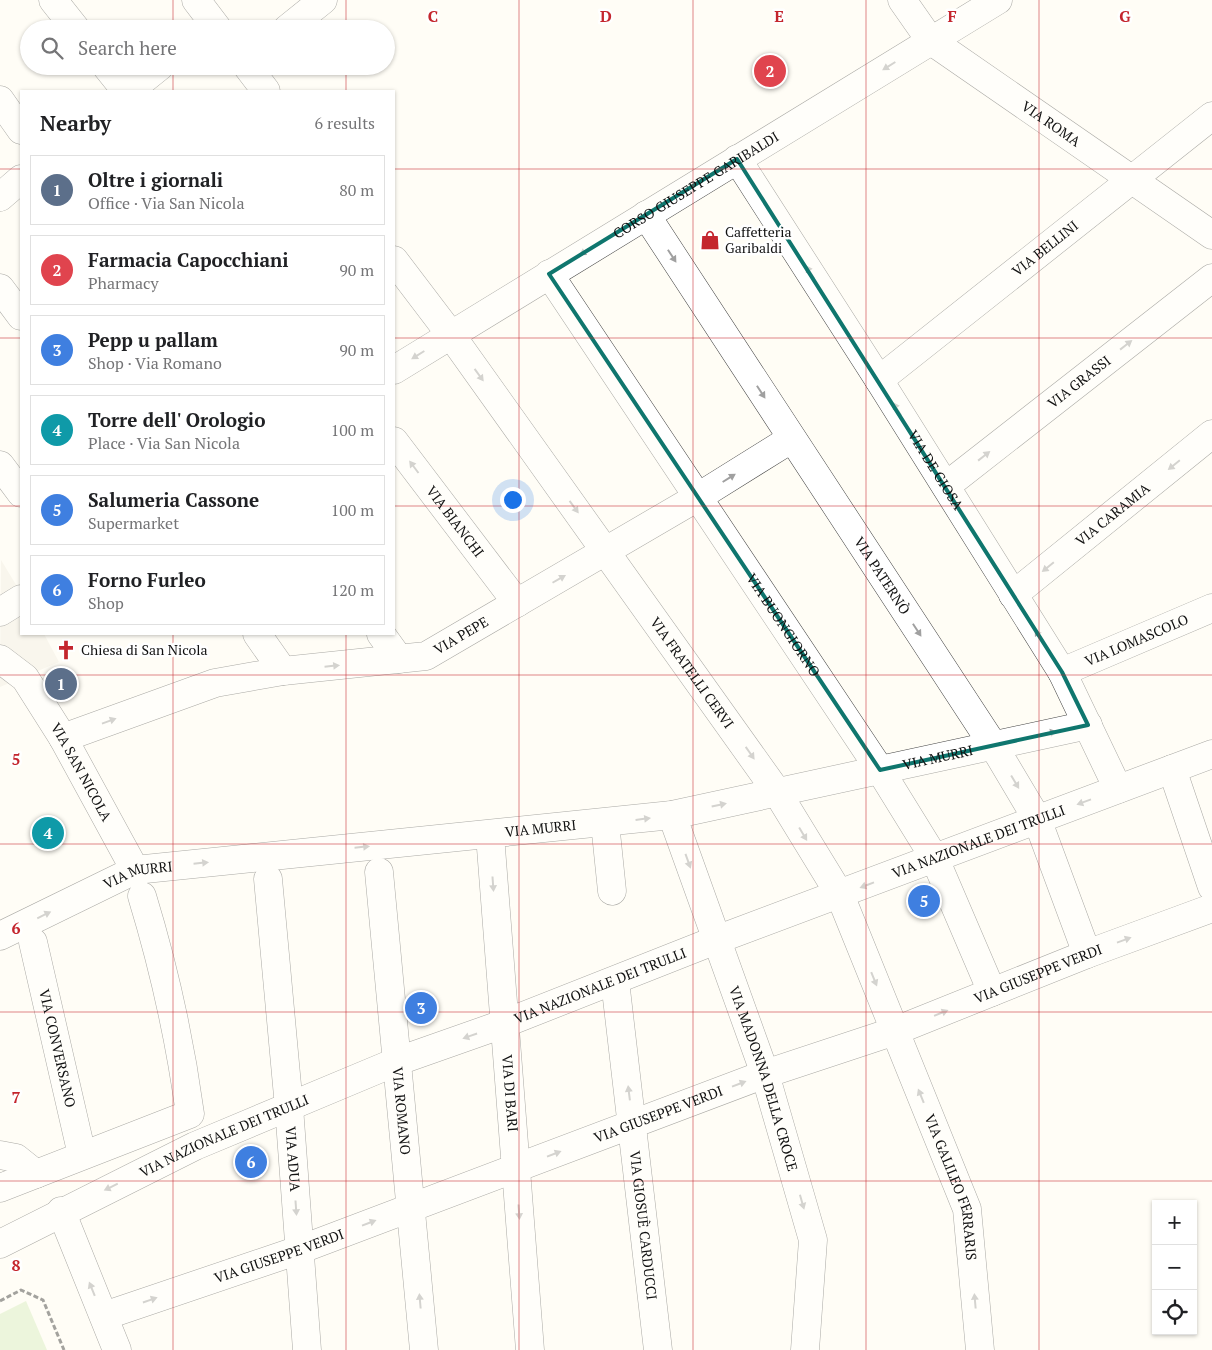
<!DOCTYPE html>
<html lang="en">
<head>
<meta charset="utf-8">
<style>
  :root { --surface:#fff; --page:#f2f2f2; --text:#202124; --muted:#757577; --line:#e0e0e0; --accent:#c4262e }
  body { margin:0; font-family:"PT Serif",serif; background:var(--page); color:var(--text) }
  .controls { position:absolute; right:15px; bottom:15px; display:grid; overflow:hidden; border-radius:0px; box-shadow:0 1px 4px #0004 }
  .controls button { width:45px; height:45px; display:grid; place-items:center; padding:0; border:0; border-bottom:1px solid var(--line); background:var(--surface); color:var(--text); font:25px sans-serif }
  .you { position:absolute; left:512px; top:499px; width:18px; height:18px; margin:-12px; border:4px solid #fff; border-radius:50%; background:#1a73e8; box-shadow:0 0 0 8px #1a73e833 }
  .badge { display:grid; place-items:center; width:32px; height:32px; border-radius:50%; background:var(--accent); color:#fff; font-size:16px; font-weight:700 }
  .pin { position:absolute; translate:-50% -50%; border:2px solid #fff; box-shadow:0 1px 5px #0006 }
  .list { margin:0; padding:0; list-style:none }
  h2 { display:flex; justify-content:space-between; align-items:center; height:65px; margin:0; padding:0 20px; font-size:21px }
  h2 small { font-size:16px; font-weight:400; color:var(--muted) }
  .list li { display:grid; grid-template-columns:32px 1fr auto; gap:15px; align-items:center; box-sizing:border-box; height:70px; margin:0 10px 10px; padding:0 10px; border:1px solid var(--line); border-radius:0px }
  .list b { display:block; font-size:19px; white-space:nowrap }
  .list p { margin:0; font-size:16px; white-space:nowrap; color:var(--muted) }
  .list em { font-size:16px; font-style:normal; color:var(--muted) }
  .icon { flex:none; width:28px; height:28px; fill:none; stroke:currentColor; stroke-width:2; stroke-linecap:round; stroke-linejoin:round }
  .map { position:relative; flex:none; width:1212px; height:1350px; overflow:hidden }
  .search { position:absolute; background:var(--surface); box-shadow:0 1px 4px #0004; left:20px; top:20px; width:375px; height:55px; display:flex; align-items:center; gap:12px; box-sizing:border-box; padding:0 18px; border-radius:28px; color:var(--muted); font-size:19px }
  .panel { position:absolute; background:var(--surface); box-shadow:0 1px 4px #0004; left:20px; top:90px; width:375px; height:545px; border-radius:0px }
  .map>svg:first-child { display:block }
</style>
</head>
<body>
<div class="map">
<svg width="1212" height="1350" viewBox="0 0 1212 1350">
  <rect width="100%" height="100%" fill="#fffdf5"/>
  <path fill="#d5ebbd" d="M26,1301L47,1350H0V1314Z"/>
  <path fill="#f1ede2" d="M1,560L21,593V634H44L59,662L0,687Z"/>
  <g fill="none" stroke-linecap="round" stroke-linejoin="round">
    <defs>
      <g id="minor">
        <path d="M53,0L76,29"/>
        <path d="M196,0L218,29"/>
        <path id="s1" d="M902,0L930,40L1212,235"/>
        <path d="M287,29L323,0"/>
        <path d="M106,66L126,91"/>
        <path d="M247,66L266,91"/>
        <path d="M129,91L160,66"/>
        <path d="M0,100L21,130"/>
        <path id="s2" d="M737,159L879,380L1062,672L1118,789"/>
        <path d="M0,197L21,179"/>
        <path id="s3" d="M646,215L993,745L1037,819L1087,954"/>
        <path id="s4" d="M394,260L451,335L777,792L840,895L967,1209L980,1350"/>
        <path id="s5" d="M549,274L880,770L935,859L992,992"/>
        <path d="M0,288L21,316"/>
        <path id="s6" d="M394,370L998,0"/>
        <path id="s7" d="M879,380L1212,116"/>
        <path id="s8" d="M394,441L517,603"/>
        <path d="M0,465L21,493"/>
        <path id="s9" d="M946,486L1212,278"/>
        <path id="s10" d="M1013,595L1212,434"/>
        <path d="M0,612L21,599"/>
        <path d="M257,634L283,671"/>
        <path d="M381,634L399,659"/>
        <path id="s11" d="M0,659L25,678L63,738L135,870"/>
        <path id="s12" d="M1062,672L1212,608"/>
        <path id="s13" d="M63,738L215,683L283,671L426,656L698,497L791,439"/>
        <path d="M1172,769L1212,887"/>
        <path id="s14" d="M672,815L765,1074L813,1240L805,1350"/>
        <path d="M605,823L612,891"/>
        <path id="s15" d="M490,835L530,1350"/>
        <path id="s16" d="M379,872L424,1350"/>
        <path id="s17" d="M268,879L289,1107L307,1350"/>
        <path id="s18" d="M0,936L135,870L672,815L1088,725"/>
        <path id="s19" d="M33,942L82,1155"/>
        <path id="s20" d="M615,981L658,1350"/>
        <path d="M0,1155L16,1158L36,1174"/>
        <path d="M0,1188L190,1114C180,1040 164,968 142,896"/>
        <path d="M61,1211L117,1350"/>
        <path id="s21" d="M0,1244L195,1146L398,1061L503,1024L716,940L1212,754"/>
        <path id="s22" d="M104,1316L299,1250L765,1074L895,1031L1087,954L1212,908"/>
      </g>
    </defs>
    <use href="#minor" stroke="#444" stroke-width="29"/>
    <path stroke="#333" stroke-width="3" stroke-dasharray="5 2.5" stroke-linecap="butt" d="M0,1301L21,1290L43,1300L64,1350"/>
    <use href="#minor" stroke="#fff" stroke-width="28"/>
  </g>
  <defs><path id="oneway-solid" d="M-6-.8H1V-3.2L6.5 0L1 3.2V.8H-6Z" transform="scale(1.25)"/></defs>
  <g fill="#a0a0a0">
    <use href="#oneway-solid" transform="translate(889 66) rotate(148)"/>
    <use href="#oneway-solid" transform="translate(586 251) rotate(148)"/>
    <use href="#oneway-solid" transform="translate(672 256) rotate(57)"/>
    <use href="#oneway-solid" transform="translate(810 272) rotate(-123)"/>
    <use href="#oneway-solid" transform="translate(1126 345) rotate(-38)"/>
    <use href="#oneway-solid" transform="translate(418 355) rotate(148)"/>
    <use href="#oneway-solid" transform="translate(479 375) rotate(54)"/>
    <use href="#oneway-solid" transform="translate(761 392) rotate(57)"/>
    <use href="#oneway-solid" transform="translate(897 409) rotate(-122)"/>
    <use href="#oneway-solid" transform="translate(984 456) rotate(-38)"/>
    <use href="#oneway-solid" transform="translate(1174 465) rotate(141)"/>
    <use href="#oneway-solid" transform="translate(414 467) rotate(-127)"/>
    <use href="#oneway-solid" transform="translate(729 478) rotate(-32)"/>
    <use href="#oneway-solid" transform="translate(574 507) rotate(54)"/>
    <use href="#oneway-solid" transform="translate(1048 567) rotate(141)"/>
    <use href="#oneway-solid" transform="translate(559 579) rotate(-30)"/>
    <use href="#oneway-solid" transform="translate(917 630) rotate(57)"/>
    <use href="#oneway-solid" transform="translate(1039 636) rotate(-122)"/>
    <use href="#oneway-solid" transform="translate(332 666) rotate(-6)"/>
    <use href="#oneway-solid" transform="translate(109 721) rotate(-20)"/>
    <use href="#oneway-solid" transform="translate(1049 733) rotate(-12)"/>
    <use href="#oneway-solid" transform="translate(750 753) rotate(55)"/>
    <use href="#oneway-solid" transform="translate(1015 782) rotate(59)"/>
    <use href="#oneway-solid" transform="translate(1084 802) rotate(160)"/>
    <use href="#oneway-solid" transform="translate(719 805) rotate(-12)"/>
    <use href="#oneway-solid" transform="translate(643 819) rotate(-7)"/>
    <use href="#oneway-solid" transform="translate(803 834) rotate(59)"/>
    <use href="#oneway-solid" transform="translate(362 847) rotate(-6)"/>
    <use href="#oneway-solid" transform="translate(688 861) rotate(70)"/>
    <use href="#oneway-solid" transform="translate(201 863) rotate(-6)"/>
    <use href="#oneway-solid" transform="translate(493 884) rotate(86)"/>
    <use href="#oneway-solid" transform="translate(867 885) rotate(159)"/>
    <use href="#oneway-solid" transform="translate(44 915) rotate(-26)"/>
    <use href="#oneway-solid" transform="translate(1124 940) rotate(-20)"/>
    <use href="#oneway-solid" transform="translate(874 979) rotate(68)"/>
    <use href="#oneway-solid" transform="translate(941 1013) rotate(-22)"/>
    <use href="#oneway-solid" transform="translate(470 1036) rotate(161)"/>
    <use href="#oneway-solid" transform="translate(739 1084) rotate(-21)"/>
    <use href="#oneway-solid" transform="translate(629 1093) rotate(-97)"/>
    <use href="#oneway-solid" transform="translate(921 1096) rotate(-112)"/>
    <use href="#oneway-solid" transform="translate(554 1154) rotate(-21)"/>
    <use href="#oneway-solid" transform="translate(111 1187) rotate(154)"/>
    <use href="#oneway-solid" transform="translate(802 1202) rotate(74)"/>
    <use href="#oneway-solid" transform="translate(296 1208) rotate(86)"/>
    <use href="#oneway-solid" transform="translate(519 1212) rotate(86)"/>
    <use href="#oneway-solid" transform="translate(369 1223) rotate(-21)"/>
    <use href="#oneway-solid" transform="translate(92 1289) rotate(-112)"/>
    <use href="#oneway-solid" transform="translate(150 1300) rotate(-19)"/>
    <use href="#oneway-solid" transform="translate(420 1301) rotate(-95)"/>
    <use href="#oneway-solid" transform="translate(975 1301) rotate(-95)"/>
  </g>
  <path d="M0 0H1212V1350H0ZM737,159L1062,672L1088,725L880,770L549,274Z" fill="#fffdf5" fill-opacity=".55" fill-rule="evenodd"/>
  <path fill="none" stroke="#0f766e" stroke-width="4" stroke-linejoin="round" d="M737,159L1062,672L1088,725L880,770L549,274Z"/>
  <path fill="none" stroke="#c4262e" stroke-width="1" stroke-opacity="0.55" d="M173,0V29M346,0V29M519,0V1350M693,0V1350M866,0V1350M1039,0V1350M173,66V91M346,66V91M0,169H21M394,169H1212M0,338H21M394,338H1212M0,506H21M394,506H1212M173,634V1350M346,634V1350M0,675H1212M0,844H1212M0,1012H1212M0,1181H1212"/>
  <defs>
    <symbol id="shop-bare" viewBox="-9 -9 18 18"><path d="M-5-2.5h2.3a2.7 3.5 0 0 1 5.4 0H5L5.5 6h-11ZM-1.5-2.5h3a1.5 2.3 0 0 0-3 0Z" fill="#c4262e" stroke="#fff" stroke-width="2.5" paint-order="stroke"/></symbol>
    <symbol id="church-bare" viewBox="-9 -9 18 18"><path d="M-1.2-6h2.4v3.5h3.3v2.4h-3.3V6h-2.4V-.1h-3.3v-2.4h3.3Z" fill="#c4262e" stroke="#fff" stroke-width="2.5" paint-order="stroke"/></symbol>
  </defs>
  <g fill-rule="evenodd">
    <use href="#shop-bare" x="696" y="226" width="28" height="28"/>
    <use href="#church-bare" x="52" y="636" width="28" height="28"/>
  </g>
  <g text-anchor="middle" stroke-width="5" stroke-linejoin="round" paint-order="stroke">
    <g font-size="14" fill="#111" stroke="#fff">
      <text dy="5" stroke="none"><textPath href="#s1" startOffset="196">VIA ROMA</textPath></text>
      <text dy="5" stroke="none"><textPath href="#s6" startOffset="354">CORSO GIUSEPPE GARIBALDI</textPath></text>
      <text dy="5" stroke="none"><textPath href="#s7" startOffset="212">VIA BELLINI</textPath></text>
      <text dy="5" stroke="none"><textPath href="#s9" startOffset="169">VIA GRASSI</textPath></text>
      <text dy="5" stroke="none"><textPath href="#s2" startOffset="369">VIA DE GIOSA</textPath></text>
      <text dy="5" stroke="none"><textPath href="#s10" startOffset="128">VIA CARAMIA</textPath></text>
      <text dy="5" stroke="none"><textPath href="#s8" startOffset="101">VIA BIANCHI</textPath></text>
      <text dy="5" stroke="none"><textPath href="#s3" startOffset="431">VIA PATERNÒ</textPath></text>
      <text dy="5" stroke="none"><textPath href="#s5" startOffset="422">VIA BUONGIORNO</textPath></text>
      <text dy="5" stroke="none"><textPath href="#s13" startOffset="415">VIA PEPE</textPath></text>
      <text dy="5" stroke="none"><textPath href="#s12" startOffset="81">VIA LOMASCOLO</textPath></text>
      <text dy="5" stroke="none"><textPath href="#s4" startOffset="509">VIA FRATELLI CERVI</textPath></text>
      <text dy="5" stroke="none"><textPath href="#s18" startOffset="962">VIA MURRI</textPath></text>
      <text dy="5" stroke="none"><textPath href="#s11" startOffset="141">VIA SAN NICOLA</textPath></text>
      <text dy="5" stroke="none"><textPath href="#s18" startOffset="558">VIA MURRI</textPath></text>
      <text dy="5" stroke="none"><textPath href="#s21" startOffset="1059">VIA NAZIONALE DEI TRULLI</textPath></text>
      <text dy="5" stroke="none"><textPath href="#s18" startOffset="152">VIA MURRI</textPath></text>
      <text dy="5" stroke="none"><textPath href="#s22" startOffset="995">VIA GIUSEPPE VERDI</textPath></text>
      <text dy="5" stroke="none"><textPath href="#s21" startOffset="654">VIA NAZIONALE DEI TRULLI</textPath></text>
      <text dy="5" stroke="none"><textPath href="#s19" startOffset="109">VIA CONVERSANO</textPath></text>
      <text dy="5" stroke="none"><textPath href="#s14" startOffset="279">VIA MADONNA DELLA CROCE</textPath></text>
      <text dy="5" stroke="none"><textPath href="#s15" startOffset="259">VIA DI BARI</textPath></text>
      <text dy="5" stroke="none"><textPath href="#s16" startOffset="240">VIA ROMANO</textPath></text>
      <text dy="5" stroke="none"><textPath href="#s22" startOffset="590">VIA GIUSEPPE VERDI</textPath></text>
      <text dy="5" stroke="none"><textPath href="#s21" startOffset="249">VIA NAZIONALE DEI TRULLI</textPath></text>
      <text dy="5" stroke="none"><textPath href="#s17" startOffset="281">VIA ADUA</textPath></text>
      <text dy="5" stroke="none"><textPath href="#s4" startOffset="1090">VIA GALILEO FERRARIS</textPath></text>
      <text dy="5" stroke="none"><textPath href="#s20" startOffset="246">VIA GIOSUÈ CARDUCCI</textPath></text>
      <text dy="5" stroke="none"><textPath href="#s22" startOffset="185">VIA GIUSEPPE VERDI</textPath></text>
    </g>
    <g font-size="14" fill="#111" stroke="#fff" text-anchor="start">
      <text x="725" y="237">Caffetteria<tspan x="725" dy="16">Garibaldi</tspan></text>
      <text x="81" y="655">Chiesa di San Nicola</text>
    </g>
  </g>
  <g font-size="16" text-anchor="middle" font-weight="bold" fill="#c4262e" stroke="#fff" stroke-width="5" stroke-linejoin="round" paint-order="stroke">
    <text x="433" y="22">C</text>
    <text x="606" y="22">D</text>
    <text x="779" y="22">E</text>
    <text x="952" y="22">F</text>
    <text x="1125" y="22">G</text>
    <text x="16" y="765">5</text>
    <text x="16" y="934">6</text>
    <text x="16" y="1103">7</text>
    <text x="16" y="1271">8</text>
  </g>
</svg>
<div class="controls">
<button>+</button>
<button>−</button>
<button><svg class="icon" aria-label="locate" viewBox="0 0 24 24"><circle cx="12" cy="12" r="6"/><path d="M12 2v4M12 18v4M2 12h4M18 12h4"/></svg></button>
</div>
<div class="you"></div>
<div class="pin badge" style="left:61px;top:684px;background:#5c6f8a">1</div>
<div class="pin badge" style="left:770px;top:71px;background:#e0444e">2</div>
<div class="pin badge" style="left:421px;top:1008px;background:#3f7fe0">3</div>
<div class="pin badge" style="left:48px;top:833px;background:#0f9aa8">4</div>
<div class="pin badge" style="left:924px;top:901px;background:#3f7fe0">5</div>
<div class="pin badge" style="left:251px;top:1162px;background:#3f7fe0">6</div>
<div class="search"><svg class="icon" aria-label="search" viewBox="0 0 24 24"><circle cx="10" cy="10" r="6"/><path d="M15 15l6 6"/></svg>Search here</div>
<section class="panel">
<h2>Nearby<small>6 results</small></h2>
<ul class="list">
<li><span class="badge" style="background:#5c6f8a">1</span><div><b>Oltre i giornali</b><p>Office · Via San Nicola</p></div><em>80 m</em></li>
<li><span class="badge" style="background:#e0444e">2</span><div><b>Farmacia Capocchiani</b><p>Pharmacy</p></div><em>90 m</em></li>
<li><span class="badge" style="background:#3f7fe0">3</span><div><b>Pepp u pallam</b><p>Shop · Via Romano</p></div><em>90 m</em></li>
<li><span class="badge" style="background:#0f9aa8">4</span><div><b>Torre dell' Orologio</b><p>Place · Via San Nicola</p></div><em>100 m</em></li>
<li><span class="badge" style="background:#3f7fe0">5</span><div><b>Salumeria Cassone</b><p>Supermarket</p></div><em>100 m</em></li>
<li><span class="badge" style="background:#3f7fe0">6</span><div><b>Forno Furleo</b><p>Shop</p></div><em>120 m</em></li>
</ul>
</section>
</div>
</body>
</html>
